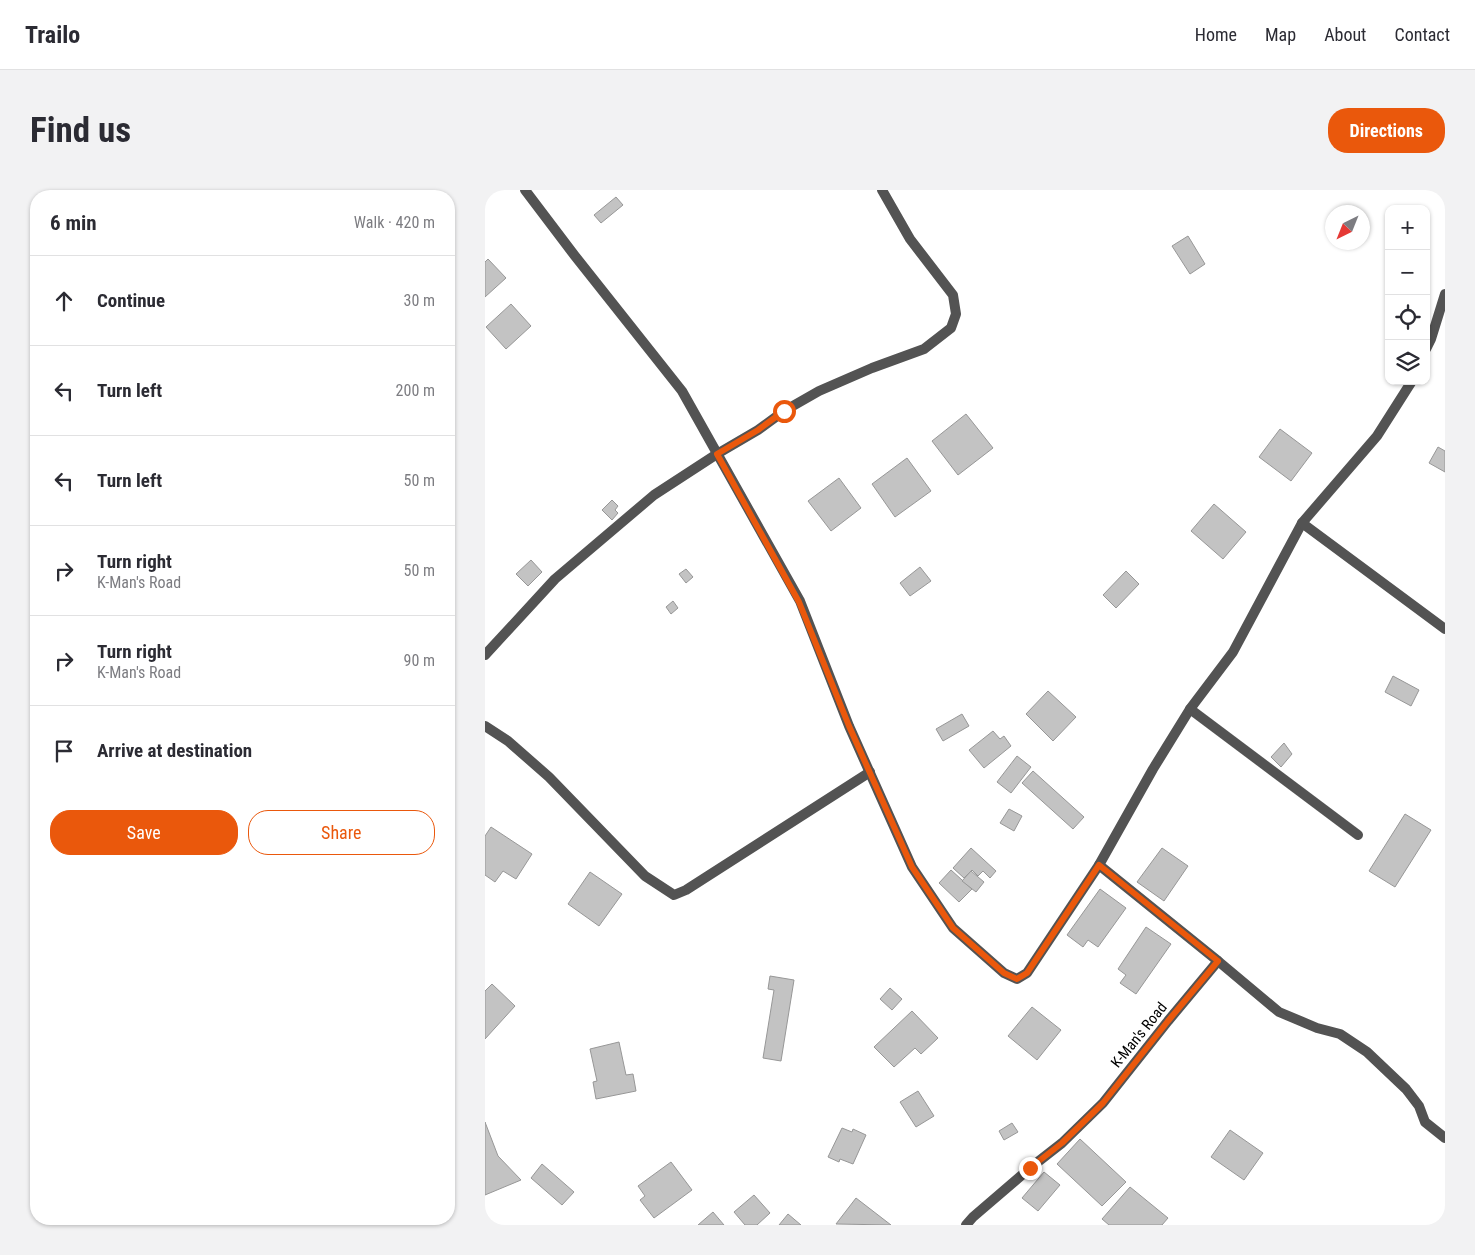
<!DOCTYPE html>
<html lang="en">
<head>
<meta charset="utf-8">
<style>
  :root { --surface:#fff; --page:#f2f2f3; --text:#2b2b33; --muted:#7c7c81; --line:#e1e1e2; --accent:#ea580c }
  body { margin:0; font-family:"Roboto Condensed",sans-serif; background:var(--page); color:var(--text) }
  .controls { position:absolute; right:15px; top:15px; display:grid; overflow:hidden; border-radius:10px; box-shadow:0 1px 4px #0004 }
  .controls button { width:45px; height:45px; display:grid; place-items:center; padding:0; border:0; border-bottom:1px solid var(--line); background:var(--surface); color:var(--text); font:25px sans-serif }
  .compass { position:absolute; left:840px; top:15px; width:45px; height:45px; border-radius:50%; background:var(--surface); box-shadow:0 1px 4px #0004; rotate:223deg }
  .stop { position:absolute; width:15px; height:15px; margin:-11px; border:4px solid #ea580c; border-radius:50%; background:#fff }
  .stop.end { background:#ea580c; border-color:#fff; box-shadow:0 1px 5px #0008 }
  .list { margin:0; padding:0; list-style:none }
  h2 { display:flex; justify-content:space-between; align-items:center; height:65px; margin:0; padding:0 20px; font-size:21px }
  h2 small { font-size:16px; font-weight:400; color:var(--muted) }
  .list li { display:grid; grid-template-columns:32px 1fr auto; gap:15px; align-items:center; box-sizing:border-box; height:90px; padding:0 20px; border-top:1px solid var(--line) }
  .list b { display:block; font-size:19px; white-space:nowrap }
  .list p { margin:0; font-size:16px; white-space:nowrap; color:var(--muted) }
  .list em { font-size:16px; font-style:normal; color:var(--muted) }
  .actions { display:flex; gap:10px; padding:15px 20px }
  .actions a { flex:1; padding:11px 0; border:1px solid var(--accent); border-radius:20px; text-align:center; font-size:18px; color:var(--accent) }
  .actions .main { background:var(--accent); color:#fff }
  .icon { flex:none; width:28px; height:28px; fill:none; stroke:currentColor; stroke-width:2; stroke-linecap:round; stroke-linejoin:round }
  .map { position:relative; flex:none; width:960px; height:1035px; overflow:hidden; border-radius:20px }
  header { display:flex; align-items:center; gap:30px; box-sizing:border-box; height:70px; padding:0 25px; background:var(--surface); border-bottom:1px solid var(--line) }
  header strong { font-size:24px }
  nav { display:flex; gap:28px; margin-inline-start:auto; font-size:18px }
  .intro { display:flex; align-items:center; justify-content:space-between; box-sizing:border-box; height:120px; padding:0 30px }
  h1 { margin:0; font-size:35px }
  .button { padding:12px 22px; border-radius:20px; background:var(--accent); color:#fff; font-size:18px; font-weight:700 }
  main { display:flex; gap:30px; padding:0 30px }
  aside { flex:1; background:var(--surface); border-radius:20px; box-shadow:0 1px 4px #0004 }
  .map>svg:first-child { display:block }
</style>
</head>
<body>
<header>
<strong>Trailo</strong>
<nav><a>Home</a><a>Map</a><a>About</a><a>Contact</a></nav>
</header>
<div class="intro"><h1>Find us</h1><a class="button">Directions</a></div>
<main>
<aside>
<h2>6 min<small>Walk · 420 m</small></h2>
<ul class="list">
<li><svg class="icon" aria-label="ahead" viewBox="0 0 24 24"><path d="M12 20V5M6 11l6-6 6 6"/></svg><div><b>Continue</b></div><em>30 m</em></li>
<li><svg class="icon" aria-label="left" viewBox="0 0 24 24"><path d="M17 20v-9H6M10 6l-5 5 5 5"/></svg><div><b>Turn left</b></div><em>200 m</em></li>
<li><svg class="icon" aria-label="left" viewBox="0 0 24 24"><path d="M17 20v-9H6M10 6l-5 5 5 5"/></svg><div><b>Turn left</b></div><em>50 m</em></li>
<li><svg class="icon" aria-label="right" viewBox="0 0 24 24"><path d="M7 20v-9h11M14 6l5 5-5 5"/></svg><div><b>Turn right</b><p>K-Man's Road</p></div><em>50 m</em></li>
<li><svg class="icon" aria-label="right" viewBox="0 0 24 24"><path d="M7 20v-9h11M14 6l5 5-5 5"/></svg><div><b>Turn right</b><p>K-Man's Road</p></div><em>90 m</em></li>
<li><svg class="icon" aria-label="arrive" viewBox="0 0 24 24"><path d="M6 21V4h12l-3 4 3 4H6"/></svg><div><b>Arrive at destination</b></div></li>
</ul>
<div class="actions"><a class="main">Save</a><a>Share</a></div>
</aside>
<div class="map">
<svg width="960" height="1035" viewBox="0 0 960 1035">
  <rect width="100%" height="100%" fill="#fff"/>
  <g fill="#c3c3c3" stroke="#979797">
    <path d="M131,7L138,15L116,33L109,25Z"/>
    <path d="M703,46L720,74L705,84L687,56Z"/>
    <path d="M3,69L21,88L0,107V72Z"/>
    <path d="M26,114L46,136L21,159L1,137Z"/>
    <path d="M481,224L508,258L473,285L447,251Z"/>
    <path d="M795,239L827,263L806,291L774,267Z"/>
    <path d="M953,257L960,261V282L944,273Z"/>
    <path d="M422,268L446,301L410,327L387,294Z"/>
    <path d="M354,288L376,318L346,341L323,311Z"/>
    <path d="M127,310L133,316L130,320L133,323L127,330L117,320Z"/>
    <path d="M729,314L761,342L738,369L706,341Z"/>
    <path d="M46,370L57,382L43,396L31,384Z"/>
    <path d="M435,377L446,391L425,406L415,393Z"/>
    <path d="M201,379L208,387L201,393L194,384Z"/>
    <path d="M641,381L654,394L631,418L618,405Z"/>
    <path d="M188,411L193,418L186,424L181,417Z"/>
    <path d="M908,486L934,500L926,516L900,502Z"/>
    <path d="M563,501L591,527L568,551L541,524Z"/>
    <path d="M477,524L484,536L458,551L451,539Z"/>
    <path d="M508,541L515,549L519,546L526,556L499,578L484,560Z"/>
    <path d="M799,553L807,564L796,577L786,567Z"/>
    <path d="M532,566L546,577L526,603L512,592Z"/>
    <path d="M548,581L599,627L588,639L537,593Z"/>
    <path d="M524,619L537,626L529,641L515,633Z"/>
    <path d="M920,624L946,640L910,697L884,681Z"/>
    <path d="M6,637L47,664L31,689L18,681L10,692L0,685V646Z"/>
    <path d="M486,658L511,681L505,688L498,681L493,686L487,680L479,688L468,678Z"/>
    <path d="M677,658L703,676L679,711L652,692Z"/>
    <path d="M466,680L487,699L474,712L454,693Z"/>
    <path d="M486,681L499,692L491,702L477,691Z"/>
    <path d="M105,682L137,704L114,736L83,714Z"/>
    <path d="M615,699L641,718L613,757L603,750L598,757L582,745Z"/>
    <path d="M661,737L686,754L651,804L635,793L641,785L633,779Z"/>
    <path d="M285,786L309,790L296,871L278,868L289,800L283,799Z"/>
    <path d="M7,794L30,816L0,849V801Z"/>
    <path d="M405,798L417,809L407,820L395,809Z"/>
    <path d="M547,817L576,840L552,870L523,846Z"/>
    <path d="M427,821L453,848L436,864L430,858L409,877L389,857Z"/>
    <path d="M134,852L141,885L148,884L151,901L111,909L108,892L112,891L105,859Z"/>
    <path d="M433,901L449,926L431,937L415,912Z"/>
    <path d="M0,932L13,966L36,990L0,1005Z"/>
    <path d="M527,933L533,942L519,950L514,941Z"/>
    <path d="M357,938L367,942L368,939L381,945L368,974L355,969L354,972L343,967Z"/>
    <path d="M745,940L778,963L759,990L726,967Z"/>
    <path d="M595,949L641,992L617,1016L572,974Z"/>
    <path d="M186,972L207,1000L169,1028L155,1010L160,1006L153,996Z"/>
    <path d="M57,974L89,1002L77,1015L46,988Z"/>
    <path d="M559,982L575,995L553,1021L537,1008Z"/>
    <path d="M645,997L683,1028L677,1035H624L617,1029Z"/>
    <path d="M269,1005L285,1023L272,1035H260L249,1022Z"/>
    <path d="M371,1008L406,1035L351,1034Z"/>
    <path d="M228,1022L239,1035H213Z"/>
    <path d="M303,1024L316,1035H294Z"/>
  </g>
  <g fill="none" stroke-linecap="round" stroke-linejoin="round">
    <g stroke="#535353" stroke-width="10">
      <path d="M40,0L90,66L197,201L315,411L364,536L427,677L468,738L519,783L532,789L542,783L614,675L668,579L705,519L748,462L817,333L892,246L927,191"/>
      <path d="M941,159L946,149L960,104"/>
      <path d="M817,333L960,439"/>
      <path d="M0,465L70,389L169,305L232,264L273,240L299,221L334,201L387,178L439,159L466,138L471,124L468,105L425,49L397,0"/>
      <path d="M705,519L873,645"/>
      <path d="M0,536L23,551L64,587L160,686L189,705L201,700L385,582"/>
      <path d="M733,771L794,822L832,838L855,844L882,862L921,899L934,916L940,932L960,948"/>
      <path d="M481,1035L488,1027L545,978L577,953L618,913L683,831L733,771L614,675"/>
    </g>
  </g>
  <g fill="none" stroke-linecap="round" stroke-linejoin="round">
    <path stroke="#ea580c" stroke-width="6" d="M299,221L273,240L232,264L314,412L364,536L427,677L468,738L519,783L532,789L542,783L614,675L733,771L683,831L618,913L577,953L545,978"/>
  </g>
  <g text-anchor="middle" stroke-width="4" stroke-linejoin="round" paint-order="stroke">
    <g font-size="15" fill="#000" stroke="#fff">
      <text transform="translate(654 845) rotate(-51)" y="5">K-Man's Road</text>
    </g>
  </g>
</svg>
<div class="controls">
<button>+</button>
<button>−</button>
<button><svg class="icon" aria-label="locate" viewBox="0 0 24 24"><circle cx="12" cy="12" r="6"/><path d="M12 2v4M12 18v4M2 12h4M18 12h4"/></svg></button>
<button><svg class="icon" aria-label="layers" viewBox="0 0 24 24"><path d="M12 4l9 5-9 5-9-5zM3 14l9 5 9-5"/></svg></button>
</div>
<svg class="compass" viewBox="-18 -18 36 36"><path d="M0-13l5 13h-10z" fill="#e53935"/><path d="M0 13l5-13h-10z" fill="#7c7c81"/></svg>
<div class="stop" style="left:299px;top:221px"></div>
<div class="stop end" style="left:545px;top:978px"></div>
</div>
</main>
</body>
</html>
